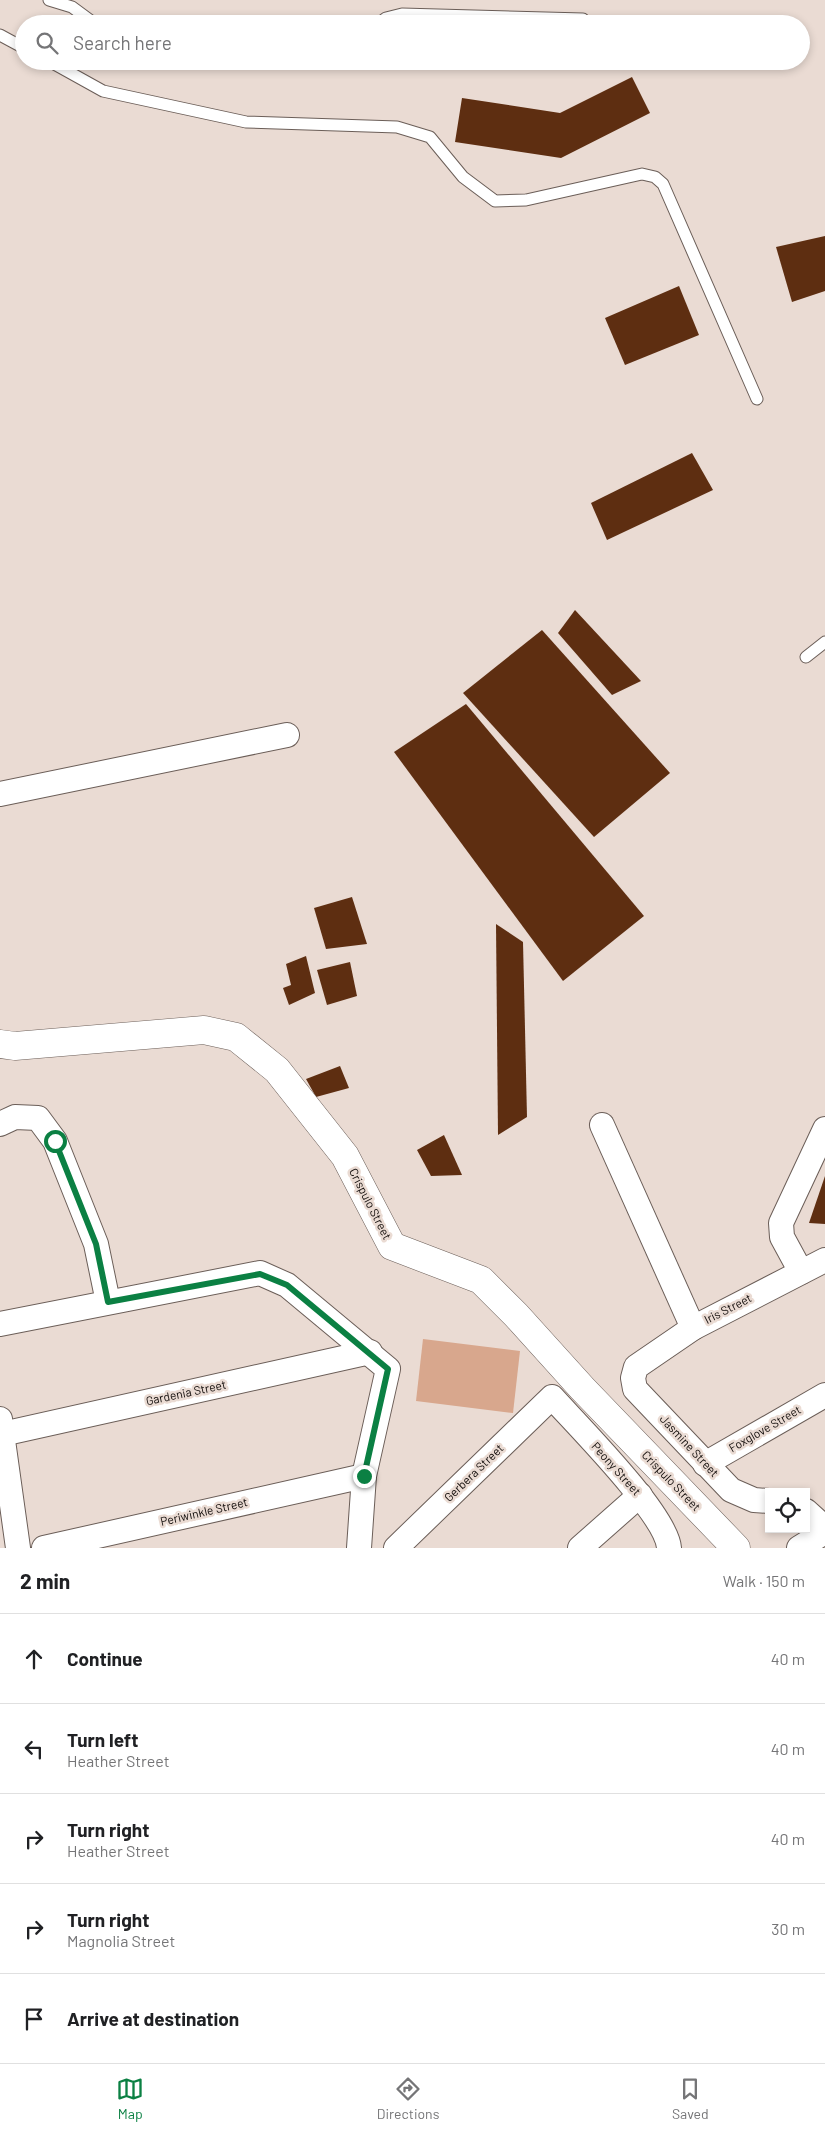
<!DOCTYPE html>
<html lang="en">
<head>
<meta charset="utf-8">
<style>
  :root { --surface:#fff; --page:#f2f2f2; --text:#202124; --muted:#757577; --line:#e0e0e0; --accent:#0b8043 }
  body { margin:0; font-family:Barlow,sans-serif; background:var(--page); color:var(--text) }
  .controls { position:absolute; right:15px; bottom:15px; display:grid; overflow:hidden; border-radius:0px; box-shadow:0 2px 8px #0003 }
  .controls button { width:45px; height:45px; display:grid; place-items:center; padding:0; border:0; border-bottom:1px solid var(--line); background:var(--surface); color:var(--text); font:25px sans-serif }
  .stop { position:absolute; width:15px; height:15px; margin:-11px; border:4px solid #0b8043; border-radius:50%; background:#fff }
  .stop.end { background:#0b8043; border-color:#fff; box-shadow:0 1px 5px #0008 }
  .list { margin:0; padding:0; list-style:none }
  h2 { display:flex; justify-content:space-between; align-items:center; height:65px; margin:0; padding:0 20px; font-size:21px }
  h2 small { font-size:16px; font-weight:400; color:var(--muted) }
  .list li { display:grid; grid-template-columns:32px 1fr auto; gap:15px; align-items:center; box-sizing:border-box; height:90px; padding:0 20px; border-top:1px solid var(--line) }
  .list b { display:block; font-size:19px; white-space:nowrap }
  .list p { margin:0; font-size:16px; white-space:nowrap; color:var(--muted) }
  .list em { font-size:16px; font-style:normal; color:var(--muted) }
  .icon { flex:none; width:28px; height:28px; fill:none; stroke:currentColor; stroke-width:2; stroke-linecap:round; stroke-linejoin:round }
  .map { position:relative; flex:none; width:825px; height:1548px; overflow:hidden }
  .search { position:absolute; background:var(--surface); box-shadow:0 2px 8px #0003; left:15px; right:15px; top:15px; height:55px; display:flex; align-items:center; gap:12px; box-sizing:border-box; padding:0 18px; border-radius:28px; color:var(--muted); font-size:19px }
  .sheet { height:515px; background:var(--surface) }
  nav { display:flex; justify-content:space-around; align-items:center; box-sizing:border-box; height:70px; border-top:1px solid var(--line); background:var(--surface); font-size:14px; color:var(--muted) }
  nav a { display:grid; justify-items:center; gap:2px }
  nav .on { color:var(--accent) }
  .map>svg:first-child { display:block }
</style>
</head>
<body>
<div class="map">
<svg width="825" height="1548" viewBox="0 0 825 1548">
  <rect width="100%" height="100%" fill="#eadbd3"/>
  <path fill="#d8a78d" d="M423,1339L520,1351L513,1413L416,1401Z"/>
  <g fill="#5e2e11">
    <path d="M632,77L650,113L561,158L455,142L462,98L560,113Z"/>
    <path d="M825,236V291L792,302L776,247Z"/>
    <path d="M679,286L699,335L625,365L605,318Z"/>
    <path d="M692,453L713,490L607,540L591,503Z"/>
    <path d="M575,610L641,681L612,695L558,633Z"/>
    <path d="M542,630L670,773L594,837L463,693Z"/>
    <path d="M466,704L644,916L563,981L394,752Z"/>
    <path d="M352,897L367,944L326,949L314,908Z"/>
    <path d="M496,924L523,942L527,1117L498,1135Z"/>
    <path d="M306,956L315,993L289,1005L283,988L291,985L286,964Z"/>
    <path d="M350,962L357,996L327,1005L317,970Z"/>
    <path d="M340,1066L349,1088L316,1097L306,1079Z"/>
    <path d="M444,1135L462,1175L431,1176L417,1150Z"/>
    <path d="M825,1176V1224L809,1223Z"/>
  </g>
  <g fill="none" stroke-linecap="round" stroke-linejoin="round">
    <defs>
      <g id="service">
        <path d="M49,0L72,7L95,24"/>
        <path d="M378,24L386,18L402,14L583,19"/>
        <path d="M0,35L24,48"/>
        <path d="M49,61L103,91L246,122L397,127L430,137L463,177L495,201L526,200L642,174L655,177L663,184L757,399"/>
        <path d="M806,657L825,642"/>
      </g>
      <g id="minor">
        <path d="M0,794L287,735"/>
        <path d="M0,1124L15,1117L38,1118L55,1141L96,1244L108,1302"/>
        <path d="M602,1125L693,1328"/>
        <path d="M801,1272L782,1237L781,1223L825,1129"/>
        <path d="M0,1324L260,1273L287,1285L388,1369L364,1476L359,1548"/>
        <path d="M0,1419L18,1548"/>
        <path d="M2,1434L370,1352"/>
        <path d="M705,1464L825,1395"/>
        <path d="M769,1501L754,1500L731,1490L635,1389L633,1378L636,1367L693,1328L825,1260"/>
        <path d="M806,1511L825,1528"/>
        <path d="M44,1548L364,1476"/>
        <path d="M396,1548L552,1397C577,1425 667,1515 669,1548"/>
        <path d="M580,1548L640,1495"/>
        <path d="M799,1548L825,1532"/>
      </g>
      <path id="tertiary" d="M0,1044L15,1046L204,1030L236,1037L277,1070L345,1156L392,1246L481,1280L516,1315L582,1388L736,1548"/>
    </defs>
    <use href="#service" stroke="#6b5e58" stroke-width="13"/>
    <use href="#minor" stroke="#6b5e58" stroke-width="26"/>
    <use href="#tertiary" stroke="#6b5e58" stroke-width="29"/>
    <use href="#service" stroke="#fff" stroke-width="11"/>
    <use href="#minor" stroke="#fff" stroke-width="24"/>
    <use href="#tertiary" stroke="#fff" stroke-width="28"/>
  </g>
  <g fill="none" stroke-linecap="round" stroke-linejoin="round">
    <path stroke="#0b8043" stroke-width="6" d="M55,1141L96,1244L108,1302L260,1274L287,1285L388,1369L364,1476"/>
  </g>
  <g text-anchor="middle" stroke-width="5" stroke-linejoin="round" paint-order="stroke">
    <g font-size="12" fill="#120d0b" stroke="#eadbd3">
      <text transform="translate(370 1204) rotate(63)" y="4">Crispulo Street</text>
      <text transform="translate(728 1309) rotate(-27)" y="4">Iris Street</text>
      <text transform="translate(186 1393) rotate(-12)" y="4">Gardenia Street</text>
      <text transform="translate(765 1429) rotate(-30)" y="4">Foxglove Street</text>
      <text transform="translate(689 1446) rotate(47)" y="4">Jasmine Street</text>
      <text transform="translate(616 1469) rotate(48)" y="4">Peony Street</text>
      <text transform="translate(474 1473) rotate(-44)" y="4">Gerbera Street</text>
      <text transform="translate(671 1481) rotate(46)" y="4">Crispulo Street</text>
      <text transform="translate(204 1512) rotate(-13)" y="4">Periwinkle Street</text>
    </g>
  </g>
</svg>
<div class="controls">
<button><svg class="icon" aria-label="locate" viewBox="0 0 24 24"><circle cx="12" cy="12" r="6"/><path d="M12 2v4M12 18v4M2 12h4M18 12h4"/></svg></button>
</div>
<div class="stop" style="left:55px;top:1141px"></div>
<div class="stop end" style="left:364px;top:1476px"></div>
<div class="search"><svg class="icon" aria-label="search" viewBox="0 0 24 24"><circle cx="10" cy="10" r="6"/><path d="M15 15l6 6"/></svg>Search here</div>
</div>
<section class="sheet">
<h2>2 min<small>Walk · 150 m</small></h2>
<ul class="list">
<li><svg class="icon" aria-label="ahead" viewBox="0 0 24 24"><path d="M12 20V5M6 11l6-6 6 6"/></svg><div><b>Continue</b></div><em>40 m</em></li>
<li><svg class="icon" aria-label="left" viewBox="0 0 24 24"><path d="M17 20v-9H6M10 6l-5 5 5 5"/></svg><div><b>Turn left</b><p>Heather Street</p></div><em>40 m</em></li>
<li><svg class="icon" aria-label="right" viewBox="0 0 24 24"><path d="M7 20v-9h11M14 6l5 5-5 5"/></svg><div><b>Turn right</b><p>Heather Street</p></div><em>40 m</em></li>
<li><svg class="icon" aria-label="right" viewBox="0 0 24 24"><path d="M7 20v-9h11M14 6l5 5-5 5"/></svg><div><b>Turn right</b><p>Magnolia Street</p></div><em>30 m</em></li>
<li><svg class="icon" aria-label="arrive" viewBox="0 0 24 24"><path d="M6 21V4h12l-3 4 3 4H6"/></svg><div><b>Arrive at destination</b></div></li>
</ul>
</section>
<nav>
<a class="on"><svg class="icon" aria-label="map" viewBox="0 0 24 24"><path d="M3 6l6-2 6 2 6-2v14l-6 2-6-2-6 2zM9 4v14M15 6v14"/></svg>Map</a>
<a><svg class="icon" aria-label="directions" viewBox="0 0 24 24"><path d="M12 3l9 9-9 9-9-9zM9 14v-3h6M13 9l2 2-2 2"/></svg>Directions</a>
<a><svg class="icon" aria-label="saved" viewBox="0 0 24 24"><path d="M7 4h10v16l-5-4-5 4z"/></svg>Saved</a>
</nav>
</body>
</html>
